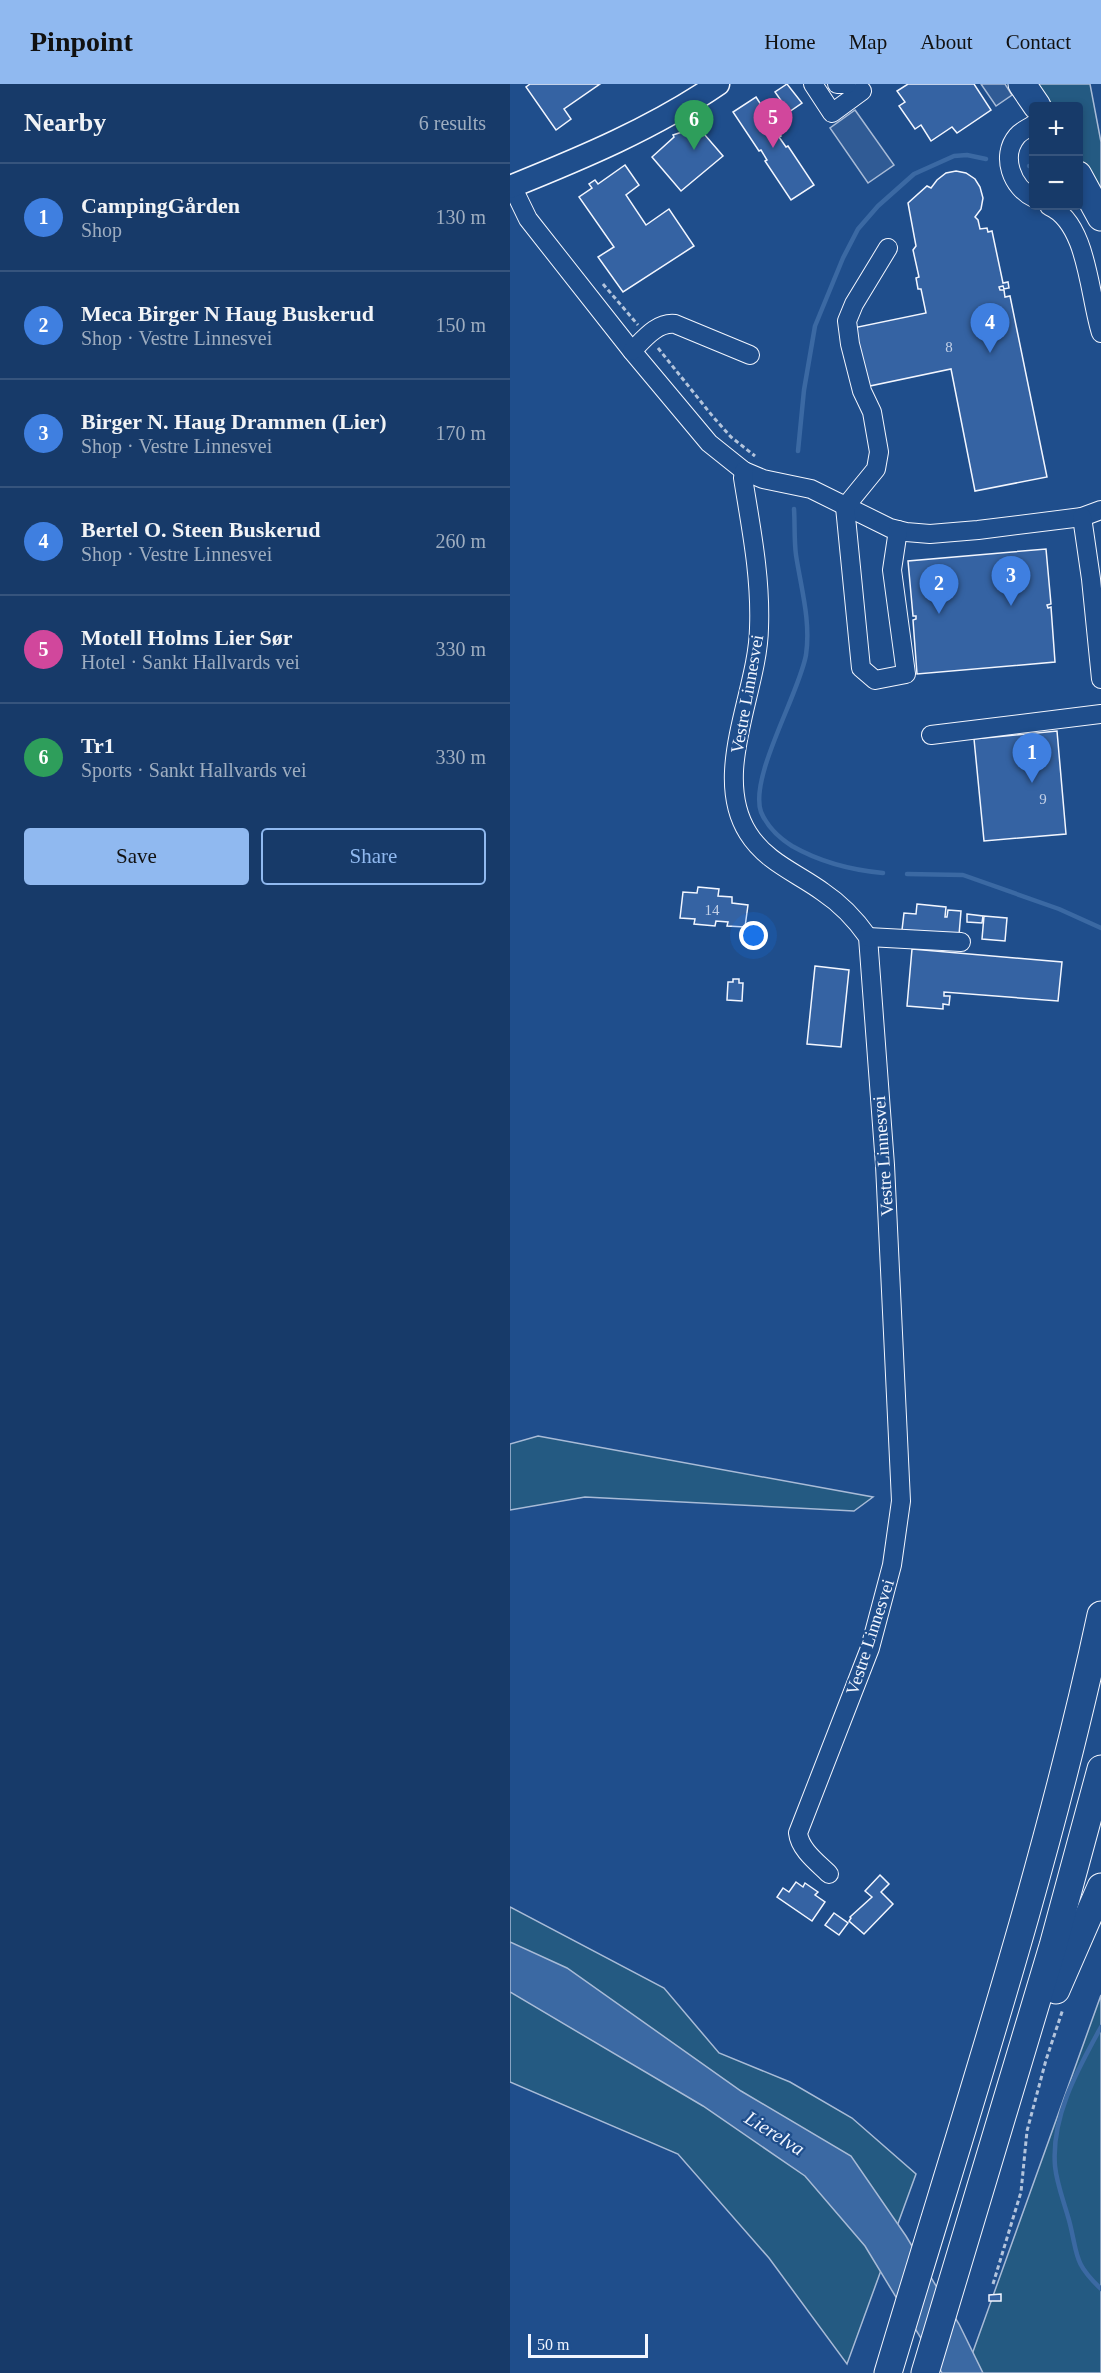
<!DOCTYPE html>
<html lang="en">
<head>
<meta charset="utf-8">
<style>
  :root { --surface:#173a69; --page:#20416f; --text:#f1f3f6; --muted:#9eadc0; --line:#36547d; --accent:#90b9f0 }
  body { margin:0; font-family:Georgia,serif; background:var(--page); color:var(--text) }
  .controls { position:absolute; right:18px; top:18px; display:grid; overflow:hidden; border-radius:6px; box-shadow:0 3px 9px #0003 }
  .controls button { width:54px; height:54px; display:grid; place-items:center; padding:0; border:0; border-bottom:2px solid var(--line); background:var(--surface); color:var(--text); font:30px sans-serif }
  .scale { position:absolute; left:18px; bottom:15px; width:120px; box-sizing:border-box; padding-left:6px; border:3px solid #f2f6ff; border-top:0; font-size:16px; line-height:21px; white-space:nowrap; color:#f2f6ff; -webkit-text-stroke:4px #1f4e8c; paint-order:stroke }
  .you { position:absolute; left:244px; top:852px; width:21px; height:21px; margin:-15px; border:4px solid #fff; border-radius:50%; background:#1a73e8; box-shadow:0 0 0 9px #1a73e833 }
  .badge { display:grid; place-items:center; width:39px; height:39px; border-radius:50%; background:var(--accent); color:#fff; font-size:20px; font-weight:700 }
  .pin { position:absolute; translate:-50% -50px; filter:drop-shadow(0 2px 3px #0008) }
  .pin::after { content:''; position:absolute; top:32px; width:21px; height:18px; background:inherit; clip-path:polygon(0 0,100% 0,50% 100%) }
  .list { margin:0; padding:0; list-style:none }
  h2 { display:flex; justify-content:space-between; align-items:center; height:78px; margin:0; padding:0 24px; font-size:26px }
  h2 small { font-size:20px; font-weight:400; color:var(--muted) }
  .list li { display:grid; grid-template-columns:39px 1fr auto; gap:18px; align-items:center; box-sizing:border-box; height:108px; padding:0 24px; border-top:2px solid var(--line) }
  .list b { display:block; font-size:22px; white-space:nowrap }
  .list p { margin:0; font-size:20px; white-space:nowrap; color:var(--muted) }
  .list em { font-size:20px; font-style:normal; color:var(--muted) }
  .actions { display:flex; gap:12px; padding:18px 24px }
  .actions a { flex:1; padding:14px 0; border:2px solid var(--accent); border-radius:6px; text-align:center; font-size:21px; color:var(--accent) }
  .actions .main { background:var(--accent); color:#111 }
  .map { position:relative; flex:none; width:591px; height:2289px; overflow:hidden }
  header { display:flex; align-items:center; gap:36px; box-sizing:border-box; height:84px; padding:0 30px; background:var(--accent); color:#111 }
  header strong { font-size:28px }
  nav { display:flex; gap:33px; margin-inline-start:auto; font-size:21px }
  main { display:flex }
  aside { flex:1; background:var(--surface) }
  .map>svg:first-child { display:block }
</style>
</head>
<body>
<header>
<strong>Pinpoint</strong>
<nav><a>Home</a><a>Map</a><a>About</a><a>Contact</a></nav>
</header>
<main>
<aside>
<h2>Nearby<small>6 results</small></h2>
<ul class="list">
<li><span class="badge" style="background:#3f7fe0">1</span><div><b>CampingGården</b><p>Shop</p></div><em>130 m</em></li>
<li><span class="badge" style="background:#3f7fe0">2</span><div><b>Meca Birger N Haug Buskerud</b><p>Shop · Vestre Linnesvei</p></div><em>150 m</em></li>
<li><span class="badge" style="background:#3f7fe0">3</span><div><b>Birger N. Haug Drammen (Lier)</b><p>Shop · Vestre Linnesvei</p></div><em>170 m</em></li>
<li><span class="badge" style="background:#3f7fe0">4</span><div><b>Bertel O. Steen Buskerud</b><p>Shop · Vestre Linnesvei</p></div><em>260 m</em></li>
<li><span class="badge" style="background:#d1479c">5</span><div><b>Motell Holms Lier Sør</b><p>Hotel · Sankt Hallvards vei</p></div><em>330 m</em></li>
<li><span class="badge" style="background:#2e9e5b">6</span><div><b>Tr1</b><p>Sports · Sankt Hallvards vei</p></div><em>330 m</em></li>
</ul>
<div class="actions"><a class="main">Save</a><a>Share</a></div>
</aside>
<div class="map">
<svg width="591" height="2289" viewBox="0 0 591 2289">
  <rect width="100%" height="100%" fill="#1f4e8c"/>
  <g fill="#245a82" stroke="#a8bbd7" stroke-width="1.5">
    <path d="M525,0H580L591,58V114L569,74L568,22H538Z"/>
    <path d="M28,1352L363,1413L344,1427L75,1413L0,1426V1360Z"/>
    <path d="M0,1823L154,1904L209,1969L280,1998L342,2034L406,2090L337,2280L259,2174L168,2070L0,1998Z"/>
    <path d="M591,1911V2289H455L460,2276Z"/>
  </g>
  <g fill="#305b95" stroke="#a8bbd7" stroke-width="1.5">
    <path d="M471,0H495L502,11L486,22Z"/>
    <path d="M345,26L384,81L358,99L320,44Z"/>
  </g>
  <path fill="#3b69a3" stroke="#a8bbd7" stroke-width="1.5" d="M0,1858L57,1884L231,2007L341,2072L396,2152L449,2240L473,2289H432L355,2162L295,2092L193,2022L0,1908Z"/>
  <g fill="none" stroke-linecap="round" stroke-linejoin="round">
    <g stroke="#3b69a3" stroke-width="4.5">
      <path d="M519,82L524,83"/>
      <path d="M288,367L294,306L305,242L333,174L348,145L368,122L404,90L444,72L457,71L476,75"/>
      <path d="M284,425C285,440 284,456 286,471C291,504 301,537 296,571C289,610 239,693 251,728C257,742 269,754 282,762C310,778 341,786 373,789"/>
      <path d="M397,790L453,791L549,825L591,844"/>
      <path d="M591,1943C568,1985 541,2032 545,2082C547,2102 555,2120 560,2140C568,2173 564,2179 591,2205"/>
    </g>
  </g>
  <g fill="#3563a3" stroke="#f2f6ff" stroke-width="1.5">
    <path d="M20,0H90L54,25L61,35L46,46L16,3Z"/>
    <path d="M277,0L292,19L279,28L265,8Z"/>
    <path d="M398,0H464L481,26L447,49L442,43L421,57L411,41L405,45L389,22L395,18L387,7Z"/>
    <path d="M246,13L271,52L269,53L276,63L278,62L304,101L281,116L255,77L257,76L251,66L249,67L223,28Z"/>
    <path d="M181,45L195,51L213,72L171,107L142,73L164,53L163,51Z"/>
    <path d="M115,81L129,101L116,111L136,141L159,125L184,162L113,208L88,173L104,163L69,113L82,104L79,100L85,96L88,100Z"/>
    <path d="M446,87L456,89L465,95L470,103L473,114L471,125L465,133L468,136L470,145L477,144L478,148L482,147L493,199L498,198L499,204L494,205L493,202L489,203L490,206H494L495,213L500,212L537,393L465,407L441,285L355,303L343,244L416,229L411,205H408L406,194L409,193L403,166L406,162L398,119L417,102L421,104L427,96L436,89Z"/>
    <path d="M536,465L541,520L537,521L538,524L541,523L545,578L407,590L403,536L406,535V532H403L398,477Z"/>
    <path d="M547,647L556,750L474,757L464,655Z"/>
    <path d="M188,803L209,805L208,812L222,813V819L238,821L235,843L217,842L218,838L206,837L205,842L184,840L185,835L170,834L173,808L187,809Z"/>
    <path d="M407,820L436,823L435,833H437L438,826L451,827L449,851L392,846L394,829L406,830Z"/>
    <path d="M457,830L473,832L472,839L457,838Z"/>
    <path d="M474,832L497,834L495,857L472,855Z"/>
    <path d="M402,865L552,878L548,917L434,908V912H440L439,921L433,920V925L397,922Z"/>
    <path d="M305,882L339,886L331,963L297,960Z"/>
    <path d="M223,895H229V899H233L232,917L217,916L218,898H223Z"/>
    <path d="M370,1791L379,1800L371,1808L383,1820L354,1850L339,1837L341,1834L340,1833L362,1813L355,1807Z"/>
    <path d="M286,1798L293,1803L295,1799L308,1808L305,1811L315,1818L302,1837L267,1813L273,1804L279,1808Z"/>
    <path d="M324,1829L338,1839L329,1851L315,1841Z"/>
    <path d="M491,2210V2217H479V2211Z"/>
  </g>
  <g fill="none" stroke-linecap="round" stroke-linejoin="round">
    <defs>
      <g id="minor">
        <path d="M303,0L322,29L352,7"/>
        <path d="M327,0H337"/>
        <path d="M524,40C519,44 511,47 507,52C490,72 502,104 524,114"/>
        <path d="M2,102L18,135L122,267L199,359L234,387L253,395L301,405L380,444L396,448L420,450L468,446L572,433L591,426"/>
        <path d="M539,122C578,139 579,212 591,249"/>
        <path d="M378,164L344,220L337,237L340,260L352,307L362,328L369,368L366,385L335,423L351,584L365,596L396,590L382,486L388,446"/>
        <path d="M122,267C134,255 147,238 165,240L240,271"/>
        <path d="M234,387L233,394C241,444 251,493 249,544C248,608 201,690 238,749C256,778 287,789 313,808C331,820 346,836 358,853L375,1081L391,1417L382,1481L360,1564L288,1749C290,1766 308,1779 319,1790"/>
        <path d="M572,433L581,495L591,595"/>
        <path d="M421,651L591,630"/>
        <path d="M358,853L451,858"/>
      </g>
      <path id="major" d="M0,103C72,74 144,44 208,0"/>
      <g id="highway">
        <path d="M512,0L527,22"/>
        <path d="M568,91L591,133"/>
        <path d="M546,1906L591,1803"/>
        <path d="M378,2289C453,2038 536,1788 591,1531"/>
        <path d="M415,2289L543,1862L591,1685"/>
      </g>
    </defs>
    <use href="#minor" stroke="#f2f6ff" stroke-width="20"/>
    <use href="#major" stroke="#f2f6ff" stroke-width="25"/>
    <use href="#highway" stroke="#f2f6ff" stroke-width="29"/>
    <g stroke="#b3c4dc" stroke-width="3" stroke-dasharray="4.5 3" stroke-linecap="butt">
      <path d="M93,200L128,241"/>
      <path d="M148,264L204,334L221,353L245,372"/>
      <path d="M483,2200L511,2108L517,2047L536,1976L553,1925"/>
    </g>
    <use href="#minor" stroke="#1f4e8c" stroke-width="18"/>
    <use href="#major" stroke="#1f4e8c" stroke-width="22"/>
    <use href="#highway" stroke="#1f4e8c" stroke-width="27"/>
  </g>
  <g text-anchor="middle" stroke-width="4.5" stroke-linejoin="round" paint-order="stroke">
    <g font-size="15" fill="#c3d1e8">
      <text x="439" y="268">8</text>
      <text x="533" y="720">9</text>
      <text x="202" y="831">14</text>
    </g>
    <g font-size="18" fill="#f2f6ff" stroke="#1f4e8c">
      <text transform="translate(237 610) rotate(-80)" y="6">Vestre Linnesvei</text>
      <text transform="translate(373 1072) rotate(-94)" y="6">Vestre Linnesvei</text>
      <text transform="translate(360 1553) rotate(-72)" y="6">Vestre Linnesvei</text>
    </g>
    <g font-size="20" font-style="italic" fill="#f2f6ff" stroke="#1f4e8c">
      <text transform="translate(265 2049) rotate(32)" y="7">Lierelva</text>
    </g>
  </g>
</svg>
<div class="controls">
<button>+</button>
<button>−</button>
</div>
<div class="scale">50 m</div>
<div class="you"></div>
<div class="pin badge" style="left:522px;top:699px;background:#3f7fe0">1</div>
<div class="pin badge" style="left:429px;top:530px;background:#3f7fe0">2</div>
<div class="pin badge" style="left:501px;top:522px;background:#3f7fe0">3</div>
<div class="pin badge" style="left:480px;top:269px;background:#3f7fe0">4</div>
<div class="pin badge" style="left:263px;top:64px;background:#d1479c">5</div>
<div class="pin badge" style="left:184px;top:66px;background:#2e9e5b">6</div>
</div>
</main>
</body>
</html>
